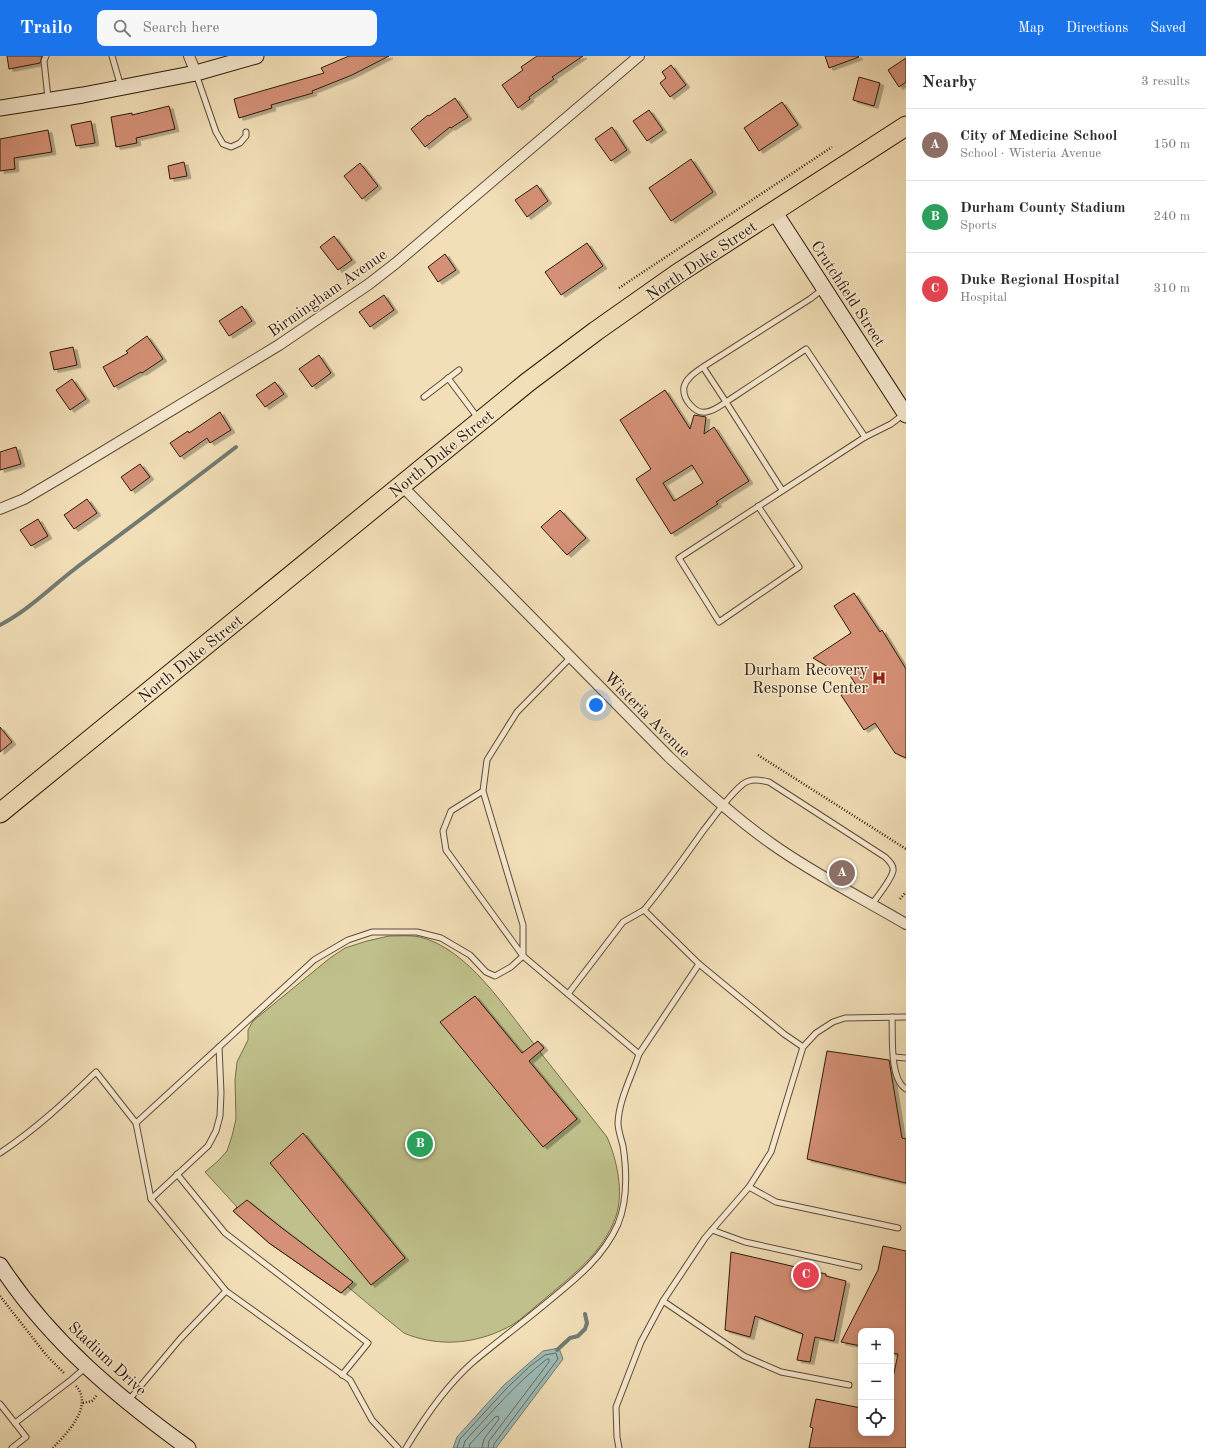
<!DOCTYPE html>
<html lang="en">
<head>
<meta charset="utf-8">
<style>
  :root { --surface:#fff; --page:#f7f7f7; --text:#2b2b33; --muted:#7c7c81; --line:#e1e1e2; --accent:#1a73e8 }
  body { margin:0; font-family:"Old Standard TT",serif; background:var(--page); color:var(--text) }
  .controls { position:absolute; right:12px; bottom:12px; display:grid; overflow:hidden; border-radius:8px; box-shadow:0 2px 10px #0003 }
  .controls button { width:36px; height:36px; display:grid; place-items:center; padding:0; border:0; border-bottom:1px solid var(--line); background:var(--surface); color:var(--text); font:20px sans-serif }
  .you { position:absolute; left:596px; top:649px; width:14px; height:14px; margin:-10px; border:3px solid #fff; border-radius:50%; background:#1a73e8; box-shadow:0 0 0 6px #1a73e833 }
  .badge { display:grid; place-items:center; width:26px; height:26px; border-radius:50%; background:var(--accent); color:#fff; font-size:13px; font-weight:700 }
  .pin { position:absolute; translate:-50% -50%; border:2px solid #fff; box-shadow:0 1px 4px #0006 }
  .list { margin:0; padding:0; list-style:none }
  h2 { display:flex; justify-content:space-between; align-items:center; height:52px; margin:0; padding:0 16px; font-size:17px }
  h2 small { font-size:13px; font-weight:400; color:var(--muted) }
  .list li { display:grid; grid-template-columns:26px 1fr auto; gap:12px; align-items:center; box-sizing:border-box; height:72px; padding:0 16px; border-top:1px solid var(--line) }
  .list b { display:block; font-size:15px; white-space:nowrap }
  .list p { margin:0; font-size:13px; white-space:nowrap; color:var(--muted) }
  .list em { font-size:13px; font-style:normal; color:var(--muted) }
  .icon { flex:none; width:22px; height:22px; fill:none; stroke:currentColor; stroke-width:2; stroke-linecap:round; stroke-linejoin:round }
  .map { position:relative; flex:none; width:906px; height:1392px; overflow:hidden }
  header { display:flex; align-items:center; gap:24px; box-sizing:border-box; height:56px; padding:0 20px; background:var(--accent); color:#fff }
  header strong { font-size:19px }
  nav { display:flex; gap:22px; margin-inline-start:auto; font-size:14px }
  .search { width:280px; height:36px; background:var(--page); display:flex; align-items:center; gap:10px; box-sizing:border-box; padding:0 14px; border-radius:8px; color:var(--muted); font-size:15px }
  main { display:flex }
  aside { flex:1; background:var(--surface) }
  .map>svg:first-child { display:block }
</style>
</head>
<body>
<header>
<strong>Trailo</strong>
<div class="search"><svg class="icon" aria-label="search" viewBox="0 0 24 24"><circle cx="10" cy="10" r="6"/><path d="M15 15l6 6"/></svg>Search here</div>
<nav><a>Map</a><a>Directions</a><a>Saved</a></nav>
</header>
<main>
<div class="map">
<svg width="906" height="1392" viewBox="0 0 906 1392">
  <defs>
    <filter id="shadow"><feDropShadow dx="4" dy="2.5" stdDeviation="0" flood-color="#0004"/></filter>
  </defs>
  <rect width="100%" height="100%" fill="#f2dfb8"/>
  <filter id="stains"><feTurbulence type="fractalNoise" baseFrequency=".005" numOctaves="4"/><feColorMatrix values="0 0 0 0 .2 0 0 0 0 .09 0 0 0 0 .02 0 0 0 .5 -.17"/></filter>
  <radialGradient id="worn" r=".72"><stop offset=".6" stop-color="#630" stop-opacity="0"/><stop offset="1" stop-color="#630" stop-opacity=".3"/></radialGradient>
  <path fill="#bfc08b" stroke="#766d4b" d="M389,880C399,880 411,879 420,881C468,893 504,951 534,988L538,985L544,992L540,996L607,1081C617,1104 624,1136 616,1160C603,1198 570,1221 541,1246C532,1253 522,1263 512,1269C487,1283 457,1290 427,1284C421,1283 410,1280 404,1277C399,1273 393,1268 388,1264C374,1253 361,1242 348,1231L341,1237L269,1187L233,1155L237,1151L205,1116L218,1105L227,1095L232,1080L236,1063L235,1024L237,1006L248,984V974L253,965L330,902L345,892L367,885Z"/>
  <path fill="#9dbbb7" stroke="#717b72" d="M559,1292L563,1303L496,1392H453L457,1381L504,1329L543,1295Z"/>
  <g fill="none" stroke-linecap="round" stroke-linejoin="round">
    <g stroke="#666a61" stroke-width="1">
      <path d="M457,1392L460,1383L507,1332L530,1310L545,1299L556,1297L558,1303L494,1388L493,1392"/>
      <path d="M463,1392L465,1385C491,1357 516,1327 547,1303H549V1306L489,1385L488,1392"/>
      <path d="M469,1392L470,1388L495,1361L498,1360L499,1363L484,1383L482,1392"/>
    </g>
    <g stroke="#717b72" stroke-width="4">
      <path d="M0,569C29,554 51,531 76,512C129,472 183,432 236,391"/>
      <path d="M557,1294L570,1282L578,1280L585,1273L587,1267L585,1258"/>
    </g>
  </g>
  <g fill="#d59177" stroke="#2e1a0b" fill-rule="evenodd" filter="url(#shadow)">
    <path d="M7,0H42L40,7L9,13Z"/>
    <path d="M349,0H389L352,19L312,35L313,37L271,49L272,52L239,62L234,43L324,17L321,12Z"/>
    <path d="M537,0H583L552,21L554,23L529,41L530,43L518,52L502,29L523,14L521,11Z"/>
    <path d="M825,0H858L859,1L829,12Z"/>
    <path d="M906,2V26L899,31L888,14Z"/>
    <path d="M671,9L686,29L670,41L660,27L666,22L662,16Z"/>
    <path d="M859,21L880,27L874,50L853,44Z"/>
    <path d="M455,42L468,61L451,72L450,71L425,91L411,73L428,59L429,60Z"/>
    <path d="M782,46L798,69L759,95L744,72Z"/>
    <path d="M169,50L175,73L136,82L137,87L116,91L111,61L132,57V59Z"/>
    <path d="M649,54L663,74L647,85L633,65Z"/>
    <path d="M91,65L95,87L76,90L71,69Z"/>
    <path d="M612,71L627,94L611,105L595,83Z"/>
    <path d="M48,74L52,96L14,102L15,113L0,115V83Z"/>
    <path d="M691,103L713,136L671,165L649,132Z"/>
    <path d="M184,106L187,120L170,123L168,110Z"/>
    <path d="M360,107L378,130L362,143L344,120Z"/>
    <path d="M537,129L548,145L527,161L515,144Z"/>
    <path d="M334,180L352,204L338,214L320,191Z"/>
    <path d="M587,187L603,210L561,239L545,216Z"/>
    <path d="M445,198L456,214L438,226L428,211Z"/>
    <path d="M384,239L394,254L370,271L359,256Z"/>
    <path d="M242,250L252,265L229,280L219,265Z"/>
    <path d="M147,280L163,303L142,317L141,316L114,331L103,311L128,297L126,295Z"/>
    <path d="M73,291L77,309L54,314L50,296Z"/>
    <path d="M319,299L331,317L312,331L299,313Z"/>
    <path d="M72,323L86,343L70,354L56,334Z"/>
    <path d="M275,326L284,338L265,351L256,339Z"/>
    <path d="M665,334L690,373L694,359L706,361L704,378L714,371L749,425L716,446L718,448L671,478L636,423L651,413L620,364ZM692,409L703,427L674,445L663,427Z"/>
    <path d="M220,356L231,374L210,387L207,382L180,401L170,387L188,375L189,377Z"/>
    <path d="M16,391L21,408L0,414V396Z"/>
    <path d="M140,408L150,421L131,435L121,421Z"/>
    <path d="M87,443L97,457L74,473L64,459Z"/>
    <path d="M560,454L586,482L567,499L541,471Z"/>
    <path d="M38,463L48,480L31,490L20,474Z"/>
    <path d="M854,537L880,576L882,574L906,613V702L895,697L875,667L864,674L841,639L856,629L847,615L830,612L813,602L851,577L834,550Z"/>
    <path d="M0,671L12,686L0,696Z"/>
    <path d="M475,940L522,997L538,985L544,992L529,1005L577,1063L543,1091L440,966Z"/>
    <path d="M827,995L889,1004L902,1082L906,1083V1127L807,1103Z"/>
    <path d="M303,1077L405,1202L371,1229L270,1107Z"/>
    <path d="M247,1144L278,1169L353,1226L341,1237L269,1187L233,1155Z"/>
    <path d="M883,1190L906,1195V1392H809L813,1372L810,1371L816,1343L861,1352V1377H891V1331L898,1298L891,1297V1275H861V1290L841,1286L878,1214Z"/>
    <path d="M731,1196L826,1218V1220L846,1225L834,1285L815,1281L810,1306L797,1304L803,1278L755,1260L750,1281L725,1274Z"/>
  </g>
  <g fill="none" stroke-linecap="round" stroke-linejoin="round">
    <defs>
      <g id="lane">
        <path d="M46,0L44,5L48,42"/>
        <path d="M112,0L121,31"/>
        <path d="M196,18L216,76L223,88L231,91L240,87L246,80V76"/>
        <path d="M703,311L726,346C720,350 714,355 706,356C695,358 682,343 684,331C686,322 696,316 703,311L810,243L823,233"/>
        <path d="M448,322L478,362"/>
        <path d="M424,341L459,314"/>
        <path d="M782,434L726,346L806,293L865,381"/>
        <path d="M758,450L799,511L719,566L679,502L865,381L891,368L904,358"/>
        <path d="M483,735L523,869V900L446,794L443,775L451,755L483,735L487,704L517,656L571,601"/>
        <path d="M699,908L784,978L803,991"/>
        <path d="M568,938L623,866L644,854"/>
        <path d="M892,961C893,979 889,1023 906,1033"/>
        <path d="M639,998L699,908L644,854C665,829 684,802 703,775C715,760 728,740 743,728C751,722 760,724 769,726L885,801C889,805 894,809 893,815C891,824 878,840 872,848"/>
        <path d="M894,1001L906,1002"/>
        <path d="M136,1067L314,904L348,884L372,876H417L441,882L470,899L486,916L495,920L511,911L523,900L639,998C632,1020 619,1043 618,1067C618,1074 621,1082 623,1090C627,1116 628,1143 618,1168C604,1200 577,1222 550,1244C525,1265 498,1285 473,1306C446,1330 424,1362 406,1392"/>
        <path d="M0,1097C35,1074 66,1045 96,1016L136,1067L151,1143L226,1235L350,1324L372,1364L398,1392"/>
        <path d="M177,1118L225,1177L368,1287L342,1319"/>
        <path d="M749,1131L776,1146L898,1172"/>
        <path d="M151,1143L208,1090L216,1075L220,1060L221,1037L219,991"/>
        <path d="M712,1174L745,1186L859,1211"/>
        <path d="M663,1245L744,1300L781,1316L849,1329"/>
        <path d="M128,1345L180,1283L226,1235"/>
        <path d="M0,1348L26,1381L12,1392"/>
        <path d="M15,1367L71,1324L85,1312"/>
        <path d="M619,1392L617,1381L616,1351L641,1286L663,1245L705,1182L749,1131L771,1096L803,991L816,977L833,966L845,962L906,961"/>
      </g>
      <g id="street">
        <path d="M189,0L196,17"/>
        <path d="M401,429L669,701C702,732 735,762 772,788C814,818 862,842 906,868"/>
        <path d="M0,453L24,443L63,420L279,289L369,228L396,207L639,0"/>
      </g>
      <g id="secondary">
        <path d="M0,52L83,39L196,17L256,0"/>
        <path d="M774,155L906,359"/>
        <path d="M0,1209C49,1284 116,1340 188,1392"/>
      </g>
      <path id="highway" d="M0,757L528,326L596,275L677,218L906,70"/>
    </defs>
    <use href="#lane" stroke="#5f4b36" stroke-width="7"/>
    <use href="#street" stroke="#5f4b36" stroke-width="12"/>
    <use href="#secondary" stroke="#2e1a0b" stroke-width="17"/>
    <use href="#highway" stroke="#2e1a0b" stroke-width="21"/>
    <g stroke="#2e1a0b" stroke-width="2.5" stroke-dasharray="1 2" stroke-linecap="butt">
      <path d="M619,232L832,91"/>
      <path d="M758,699L906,793"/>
      <path d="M900,843L906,836"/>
      <path d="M0,1240L47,1300L65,1318"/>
      <path d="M115,1318L120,1313"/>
      <path d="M83,1347L92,1345L97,1339"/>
      <path d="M53,1392C67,1377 94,1350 76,1330"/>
    </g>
    <use href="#lane" stroke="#f7ead1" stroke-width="5"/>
    <use href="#street" stroke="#f7ead1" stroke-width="10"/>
    <use href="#secondary" stroke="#f7ead1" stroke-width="15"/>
    <use href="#highway" stroke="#f2dfb8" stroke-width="19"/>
  </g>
  <defs>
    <symbol id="hospital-bare" viewBox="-9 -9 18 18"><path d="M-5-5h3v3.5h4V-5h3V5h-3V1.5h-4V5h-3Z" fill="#8f2418" stroke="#f7ead1" stroke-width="2.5" paint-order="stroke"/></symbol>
  </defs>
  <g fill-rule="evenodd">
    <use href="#hospital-bare" x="869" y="612" width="20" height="20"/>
  </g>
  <g text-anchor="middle" stroke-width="3" stroke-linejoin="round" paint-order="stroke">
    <g font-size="16" fill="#2e1a0b" stroke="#f7ead1">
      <text transform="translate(701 204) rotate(-34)" y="6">North Duke Street</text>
      <text transform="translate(327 236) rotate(-35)" y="6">Birmingham Avenue</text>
      <text transform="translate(849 237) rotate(57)" y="6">Crutchfield Street</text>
      <text transform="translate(441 397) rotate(-39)" y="6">North Duke Street</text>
      <text transform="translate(190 602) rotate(-39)" y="6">North Duke Street</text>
      <text transform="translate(648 658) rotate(45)" y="6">Wisteria Avenue</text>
      <text transform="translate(108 1302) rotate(43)" y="6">Stadium Drive</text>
    </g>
    <g font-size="16" fill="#2e1a0b" stroke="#f7ead1" text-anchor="end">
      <text x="868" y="619">Durham Recovery<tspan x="868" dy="18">Response Center</tspan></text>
    </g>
  </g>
  <rect width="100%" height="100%" filter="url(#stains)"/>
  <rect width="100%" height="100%" fill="url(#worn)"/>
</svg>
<div class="controls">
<button>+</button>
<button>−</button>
<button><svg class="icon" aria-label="locate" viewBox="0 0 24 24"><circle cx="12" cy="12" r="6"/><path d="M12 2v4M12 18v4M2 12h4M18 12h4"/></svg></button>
</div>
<div class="you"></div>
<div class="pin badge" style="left:842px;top:817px;background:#8d6e63">A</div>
<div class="pin badge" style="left:420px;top:1088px;background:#2e9e5b">B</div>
<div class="pin badge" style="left:806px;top:1219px;background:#e0444e">C</div>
</div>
<aside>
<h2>Nearby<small>3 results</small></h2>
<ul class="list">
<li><span class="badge" style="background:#8d6e63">A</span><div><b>City of Medicine School</b><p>School · Wisteria Avenue</p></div><em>150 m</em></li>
<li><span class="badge" style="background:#2e9e5b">B</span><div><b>Durham County Stadium</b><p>Sports</p></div><em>240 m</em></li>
<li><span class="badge" style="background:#e0444e">C</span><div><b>Duke Regional Hospital</b><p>Hospital</p></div><em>310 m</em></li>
</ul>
</aside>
</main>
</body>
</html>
